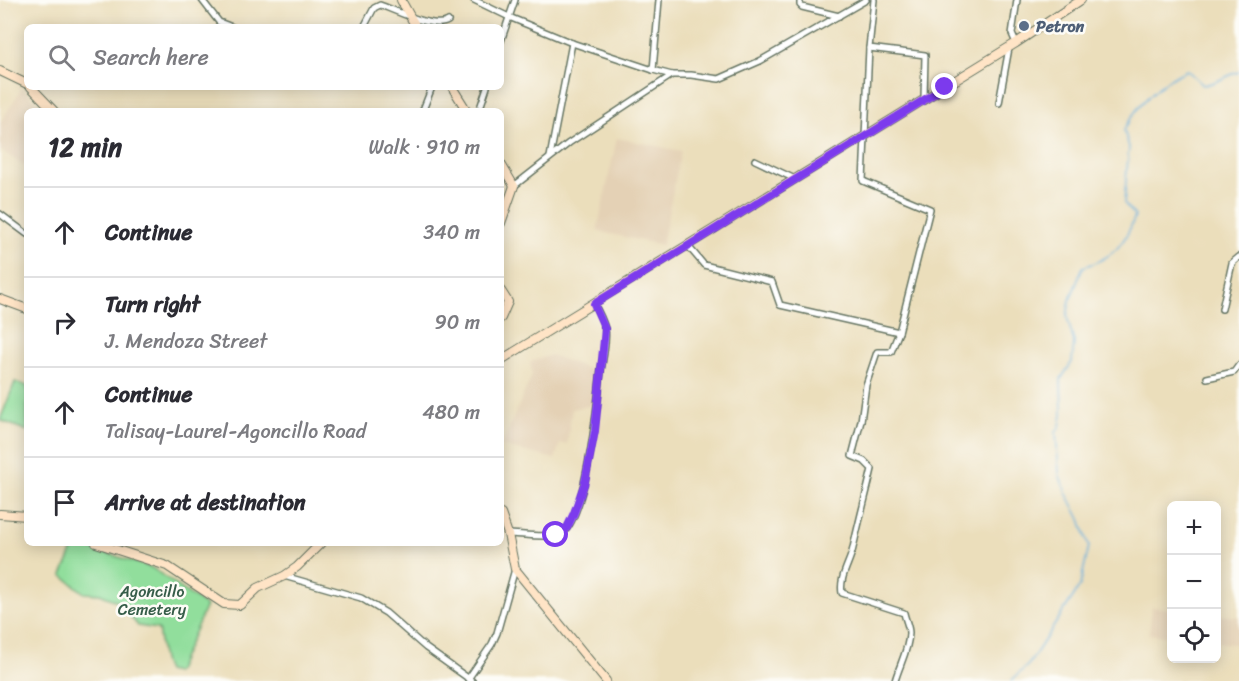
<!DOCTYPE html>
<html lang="en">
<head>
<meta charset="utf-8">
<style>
  :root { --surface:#fff; --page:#f7f7f7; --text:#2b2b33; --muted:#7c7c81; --line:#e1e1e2 }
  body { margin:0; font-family:Sriracha,sans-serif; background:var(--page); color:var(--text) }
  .controls { position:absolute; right:18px; bottom:18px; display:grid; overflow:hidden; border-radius:9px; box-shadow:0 3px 15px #0003 }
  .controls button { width:54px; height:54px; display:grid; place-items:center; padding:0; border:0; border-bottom:2px solid var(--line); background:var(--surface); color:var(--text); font:30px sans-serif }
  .stop { position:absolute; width:18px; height:18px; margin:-14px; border:4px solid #7c3aed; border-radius:50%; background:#fff }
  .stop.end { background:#7c3aed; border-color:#fff; box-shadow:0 2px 6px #0008 }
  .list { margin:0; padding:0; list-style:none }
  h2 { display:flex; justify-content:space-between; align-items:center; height:78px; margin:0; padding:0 24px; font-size:26px }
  h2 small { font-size:20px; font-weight:400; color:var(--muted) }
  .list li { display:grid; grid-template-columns:39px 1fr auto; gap:18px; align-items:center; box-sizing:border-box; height:90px; padding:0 24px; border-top:2px solid var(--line) }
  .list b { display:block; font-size:22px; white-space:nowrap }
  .list p { margin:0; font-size:20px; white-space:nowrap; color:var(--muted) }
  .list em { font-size:20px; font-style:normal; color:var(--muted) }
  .icon { flex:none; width:33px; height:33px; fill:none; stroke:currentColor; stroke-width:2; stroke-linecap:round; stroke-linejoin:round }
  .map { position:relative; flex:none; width:1239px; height:681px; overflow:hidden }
  .search { position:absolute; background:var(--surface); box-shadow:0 3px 15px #0003; left:24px; top:24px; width:480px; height:66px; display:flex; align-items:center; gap:15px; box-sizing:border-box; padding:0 21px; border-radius:9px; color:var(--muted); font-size:22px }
  .panel { position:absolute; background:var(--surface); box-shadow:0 3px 15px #0003; left:24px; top:108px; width:480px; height:438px; border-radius:9px }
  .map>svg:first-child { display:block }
</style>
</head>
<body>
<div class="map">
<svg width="1239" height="681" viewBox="0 0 1239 681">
  <rect width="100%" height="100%" fill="#fdfcf7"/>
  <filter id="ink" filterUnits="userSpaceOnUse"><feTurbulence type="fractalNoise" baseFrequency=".0167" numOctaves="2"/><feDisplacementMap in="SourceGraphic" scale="12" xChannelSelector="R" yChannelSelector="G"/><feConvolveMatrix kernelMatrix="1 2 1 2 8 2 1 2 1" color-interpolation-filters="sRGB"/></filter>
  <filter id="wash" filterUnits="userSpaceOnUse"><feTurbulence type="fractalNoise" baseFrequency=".008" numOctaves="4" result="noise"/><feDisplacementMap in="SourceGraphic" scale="24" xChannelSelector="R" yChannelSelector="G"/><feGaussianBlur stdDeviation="1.35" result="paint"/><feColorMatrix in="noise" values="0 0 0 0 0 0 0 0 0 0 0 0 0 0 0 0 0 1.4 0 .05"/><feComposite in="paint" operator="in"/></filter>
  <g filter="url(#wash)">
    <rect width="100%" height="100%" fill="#ebdebb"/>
    <g fill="#e4d1b5">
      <path d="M22,88L46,111H27V167L0,150V123Z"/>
      <path d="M617,138L681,151L662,245L597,231Z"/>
      <path d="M551,355L596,372L594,405L572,409L567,444H560L555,459L501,446L532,375L530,362Z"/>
      <path d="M1152,607L1171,609V637L1149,634Z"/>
      <path d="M1216,615L1239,617V645L1217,642Z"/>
    </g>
    <g fill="#91de9c" stroke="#588e68" stroke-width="1.5">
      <path d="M15,382L27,386V431L0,420Z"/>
      <path d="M76,543L152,568L206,606L176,673L167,671C160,658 161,643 158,629L138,626L119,602L100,594L84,593L62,575Z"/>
    </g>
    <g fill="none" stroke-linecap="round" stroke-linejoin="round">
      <path stroke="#63addb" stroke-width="1.5" d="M1011,681L1029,664L1080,586L1089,546L1080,519L1065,490L1059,474L1056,432L1060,426L1062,415L1061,379L1072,362L1074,342L1067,317L1070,300L1083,267C1113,258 1125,245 1135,216L1124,203L1129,147L1124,130C1137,104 1160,82 1187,70L1203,85C1218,83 1225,76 1239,72"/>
    </g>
  </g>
  <g filter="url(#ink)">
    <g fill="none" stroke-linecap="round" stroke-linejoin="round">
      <defs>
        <g id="street">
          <path d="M202,0L219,22L232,27"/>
          <path d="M474,0L509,17L572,43L653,70L672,75H691L719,79L760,61L866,0"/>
          <path d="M800,0V5L802,7L839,16"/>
          <path d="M874,0L869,48L925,55L924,99"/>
          <path d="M364,27L374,8L380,5C395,10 434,30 448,21"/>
          <path d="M501,41L515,0"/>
          <path d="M1016,43L1012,34L1017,0"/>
          <path d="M869,48L863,181L930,209L899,332L891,352H877L866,385L861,421L852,456L864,461L872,469C866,495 859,521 853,548C850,563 839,577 842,593L904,613C905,619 909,626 909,633C909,649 899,666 895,681"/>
          <path d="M653,70L659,0"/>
          <path d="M999,103L1009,48"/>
          <path d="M423,110L432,87"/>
          <path d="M479,111L487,87"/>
          <path d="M550,157L572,43"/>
          <path d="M755,160L795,179"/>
          <path d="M514,186L569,143L672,75"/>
          <path d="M0,214L27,234"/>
          <path d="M688,246L704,265L772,282L780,305L899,332"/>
          <path d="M1222,309L1232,263L1239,257"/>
          <path d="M1207,378L1234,372L1239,365"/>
          <path d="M508,534C520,534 552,539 562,533C586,518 598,400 601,370C603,357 607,342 605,329C603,321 598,311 594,304"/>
          <path d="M284,576L361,598L386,613L426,648L472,681"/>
          <path d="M468,679L492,644L497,633L515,569"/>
        </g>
        <g id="secondary">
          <path d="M401,0L416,27"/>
          <path d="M0,71L27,84"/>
          <path d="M31,87L54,111"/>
          <path d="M452,87L467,111"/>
          <path d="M501,164L514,186L501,223"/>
          <path d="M501,291L508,302L501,318"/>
          <path d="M0,299L27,309"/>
          <path d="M501,360L1016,43L1081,0"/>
          <path d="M0,514L27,516"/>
          <path d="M501,514L508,534L515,569L606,681"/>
          <path d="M96,543L167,566L224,604L240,605L258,588L284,576L297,567L321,543"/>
        </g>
      </defs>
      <use href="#street" stroke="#667563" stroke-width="8"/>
      <use href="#secondary" stroke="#667563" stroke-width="10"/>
      <use href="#street" stroke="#fff" stroke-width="5"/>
      <use href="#secondary" stroke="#ffe4c6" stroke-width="8"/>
    </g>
  </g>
  <g fill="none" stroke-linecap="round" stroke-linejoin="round" filter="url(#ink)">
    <path stroke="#7c3aed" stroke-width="8" d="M556,535L567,528L574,513L585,482L595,431L605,329L594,304L945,87"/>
  </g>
  <circle fill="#5c6f8a" stroke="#fdfcf7" stroke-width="2" cx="1024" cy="26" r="6"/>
  <g text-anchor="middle" stroke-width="5" stroke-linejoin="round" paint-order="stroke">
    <g font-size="16" font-weight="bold" fill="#4e5e75" stroke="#fdfcf7" text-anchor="start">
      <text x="1036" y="32">Petron</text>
    </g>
    <g font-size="16" fill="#365d49" stroke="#fdfcf7">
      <text x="152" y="597">Agoncillo<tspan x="152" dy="18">Cemetery</tspan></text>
    </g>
  </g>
</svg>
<div class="controls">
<button>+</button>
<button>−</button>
<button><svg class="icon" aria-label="locate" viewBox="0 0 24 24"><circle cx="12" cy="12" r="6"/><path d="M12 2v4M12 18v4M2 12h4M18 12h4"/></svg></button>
</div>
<div class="stop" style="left:556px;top:535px"></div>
<div class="stop end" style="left:945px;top:87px"></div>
<div class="search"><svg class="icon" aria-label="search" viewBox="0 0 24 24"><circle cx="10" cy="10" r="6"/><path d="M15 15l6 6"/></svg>Search here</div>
<section class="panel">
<h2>12 min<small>Walk · 910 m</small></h2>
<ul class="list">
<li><svg class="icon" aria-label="ahead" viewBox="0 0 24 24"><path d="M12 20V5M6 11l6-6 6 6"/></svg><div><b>Continue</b></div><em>340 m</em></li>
<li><svg class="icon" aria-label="right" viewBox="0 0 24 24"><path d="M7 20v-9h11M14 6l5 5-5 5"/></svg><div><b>Turn right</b><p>J. Mendoza Street</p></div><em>90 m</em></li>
<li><svg class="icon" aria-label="ahead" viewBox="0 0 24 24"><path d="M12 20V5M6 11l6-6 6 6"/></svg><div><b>Continue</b><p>Talisay-Laurel-Agoncillo Road</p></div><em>480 m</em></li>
<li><svg class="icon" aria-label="arrive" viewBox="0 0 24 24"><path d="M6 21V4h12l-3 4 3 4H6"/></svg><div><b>Arrive at destination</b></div></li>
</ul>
</section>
</div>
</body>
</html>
